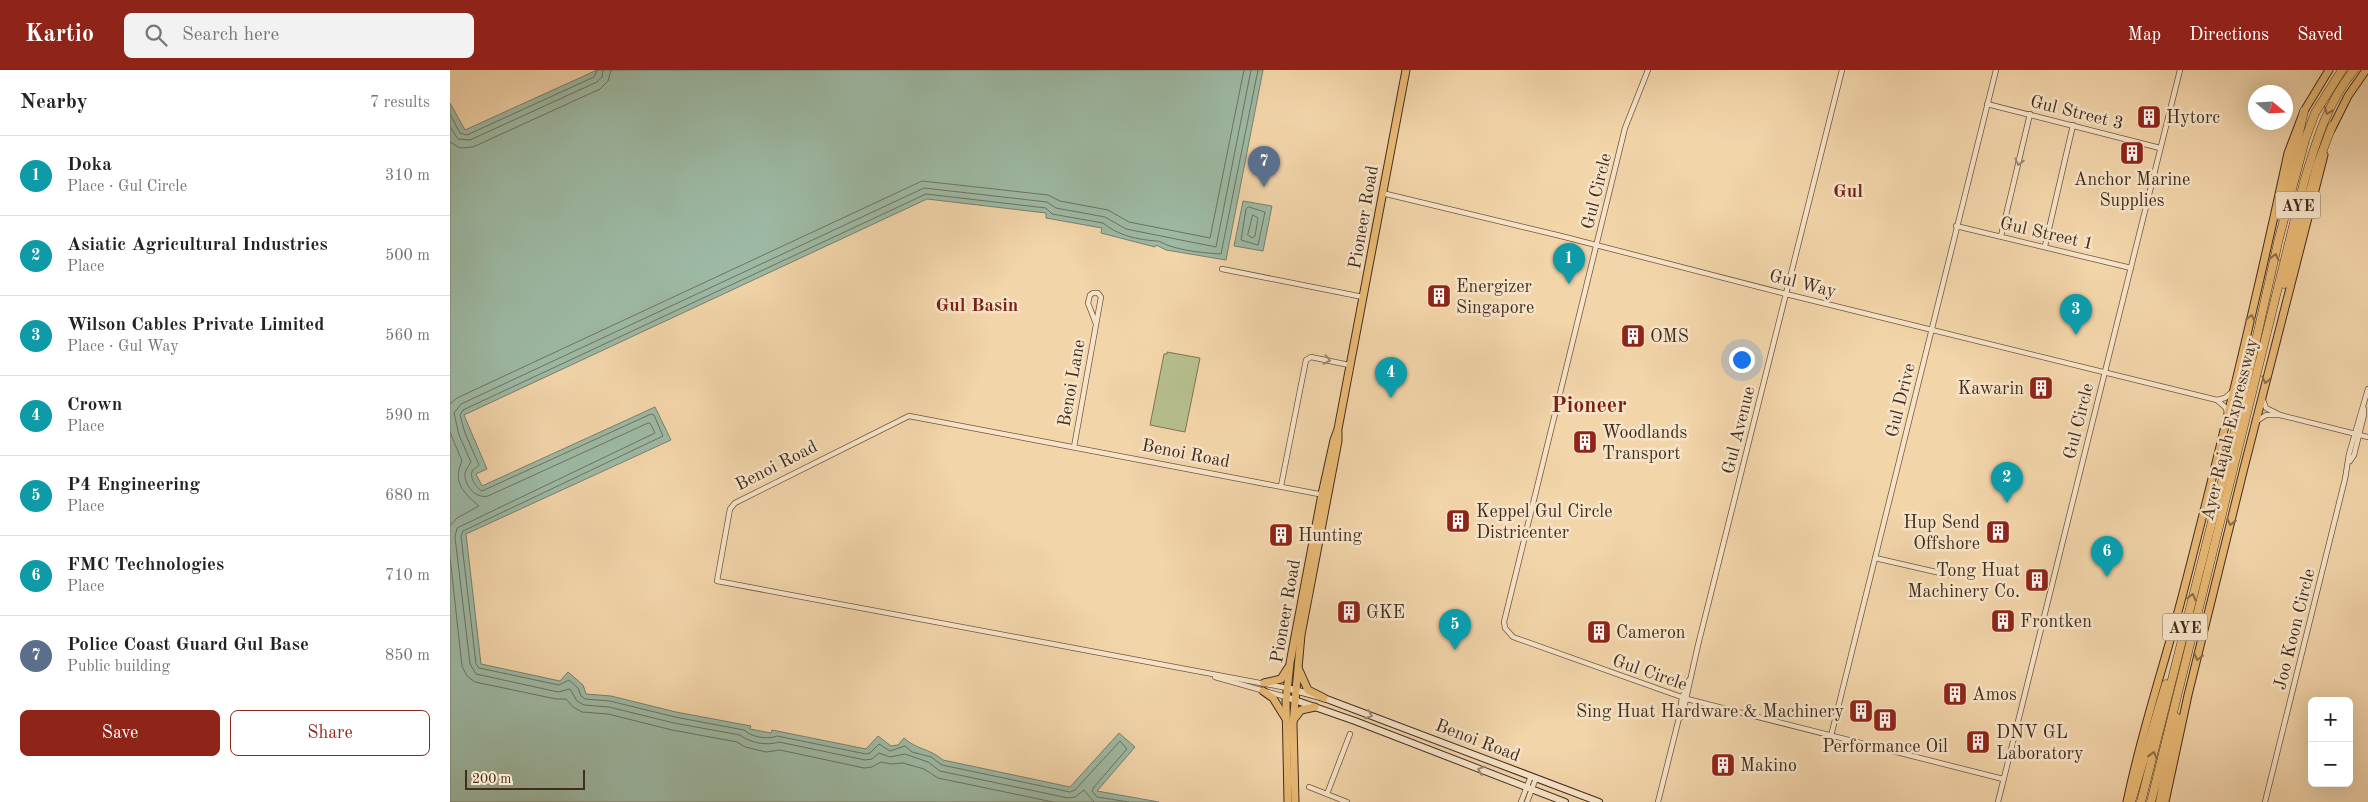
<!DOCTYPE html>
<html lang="en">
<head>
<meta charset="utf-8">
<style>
  :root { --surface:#fff; --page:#f2f2f2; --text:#222; --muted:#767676; --line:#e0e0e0; --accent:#8f2418 }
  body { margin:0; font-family:"Old Standard TT",serif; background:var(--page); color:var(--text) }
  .controls { position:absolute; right:15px; bottom:15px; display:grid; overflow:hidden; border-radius:8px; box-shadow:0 5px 20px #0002 }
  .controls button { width:45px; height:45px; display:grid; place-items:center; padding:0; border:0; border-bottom:1px solid var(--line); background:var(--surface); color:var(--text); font:25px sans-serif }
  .compass { position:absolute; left:1798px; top:15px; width:45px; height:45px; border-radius:50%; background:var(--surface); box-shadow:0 5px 20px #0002; rotate:108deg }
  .scale { position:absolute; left:15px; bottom:12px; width:120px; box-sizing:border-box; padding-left:5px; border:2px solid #412c20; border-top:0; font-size:14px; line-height:18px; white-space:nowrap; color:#412c20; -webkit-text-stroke:4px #f7e4c8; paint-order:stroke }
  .you { position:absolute; left:1291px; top:289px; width:18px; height:18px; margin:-12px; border:4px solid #fff; border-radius:50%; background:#1a73e8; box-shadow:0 0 0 8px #1a73e833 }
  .badge { display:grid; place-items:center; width:32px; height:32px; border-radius:50%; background:var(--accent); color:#fff; font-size:16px; font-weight:700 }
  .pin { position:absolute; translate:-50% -41px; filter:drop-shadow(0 1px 2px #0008) }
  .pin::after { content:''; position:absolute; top:26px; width:18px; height:15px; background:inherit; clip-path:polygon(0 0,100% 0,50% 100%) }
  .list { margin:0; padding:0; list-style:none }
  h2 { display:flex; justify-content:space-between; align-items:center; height:65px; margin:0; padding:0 20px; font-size:21px }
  h2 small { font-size:16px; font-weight:400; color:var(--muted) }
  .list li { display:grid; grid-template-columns:32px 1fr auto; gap:15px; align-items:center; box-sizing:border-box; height:80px; padding:0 20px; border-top:1px solid var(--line) }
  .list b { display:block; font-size:19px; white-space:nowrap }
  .list p { margin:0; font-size:16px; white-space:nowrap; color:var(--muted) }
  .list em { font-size:16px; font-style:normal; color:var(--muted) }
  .actions { display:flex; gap:10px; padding:15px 20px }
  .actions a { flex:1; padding:11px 0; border:1px solid var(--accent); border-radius:8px; text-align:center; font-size:18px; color:var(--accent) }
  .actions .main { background:var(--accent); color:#fff }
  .icon { flex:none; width:28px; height:28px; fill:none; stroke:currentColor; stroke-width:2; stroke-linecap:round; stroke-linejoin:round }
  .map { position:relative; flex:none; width:1918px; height:732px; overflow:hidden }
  header { display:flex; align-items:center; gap:30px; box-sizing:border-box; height:70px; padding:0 25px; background:var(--accent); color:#fff }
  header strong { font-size:24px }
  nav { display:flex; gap:28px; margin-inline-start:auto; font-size:18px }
  .search { width:350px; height:45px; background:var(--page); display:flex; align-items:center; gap:12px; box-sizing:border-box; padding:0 18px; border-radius:8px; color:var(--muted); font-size:19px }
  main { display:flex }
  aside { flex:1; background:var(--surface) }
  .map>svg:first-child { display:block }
</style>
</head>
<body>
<header>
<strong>Kartio</strong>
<div class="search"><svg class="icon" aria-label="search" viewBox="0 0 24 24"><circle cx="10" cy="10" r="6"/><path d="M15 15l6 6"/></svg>Search here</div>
<nav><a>Map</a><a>Directions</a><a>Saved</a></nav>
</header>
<main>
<aside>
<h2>Nearby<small>7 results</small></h2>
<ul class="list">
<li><span class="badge" style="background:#0f9aa8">1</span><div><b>Doka</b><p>Place · Gul Circle</p></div><em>310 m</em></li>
<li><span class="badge" style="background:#0f9aa8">2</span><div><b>Asiatic Agricultural Industries</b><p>Place</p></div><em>500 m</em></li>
<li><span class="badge" style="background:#0f9aa8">3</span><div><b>Wilson Cables Private Limited</b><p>Place · Gul Way</p></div><em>560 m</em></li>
<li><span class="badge" style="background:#0f9aa8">4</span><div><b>Crown</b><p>Place</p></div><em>590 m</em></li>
<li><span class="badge" style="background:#0f9aa8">5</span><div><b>P4 Engineering</b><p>Place</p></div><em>680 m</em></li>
<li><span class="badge" style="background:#0f9aa8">6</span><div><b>FMC Technologies</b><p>Place</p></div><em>710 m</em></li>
<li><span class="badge" style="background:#5c6f8a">7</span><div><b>Police Coast Guard Gul Base</b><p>Public building</p></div><em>850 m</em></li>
</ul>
<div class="actions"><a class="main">Save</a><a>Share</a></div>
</aside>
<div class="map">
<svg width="1918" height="732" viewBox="0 0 1918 732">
  <rect width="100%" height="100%" fill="#f3d5aa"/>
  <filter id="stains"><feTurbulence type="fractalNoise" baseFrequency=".004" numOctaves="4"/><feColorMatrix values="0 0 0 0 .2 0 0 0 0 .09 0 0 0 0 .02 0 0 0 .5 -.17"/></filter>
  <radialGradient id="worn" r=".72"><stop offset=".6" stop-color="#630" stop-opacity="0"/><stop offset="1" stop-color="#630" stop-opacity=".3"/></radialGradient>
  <path fill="#b6be8c" stroke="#7c7556" d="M717,282L750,288L735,362L700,355L714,284H717Z"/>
  <g fill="#9db9a4" stroke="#78816f">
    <path d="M147,0H813L776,190L716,180L706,175L705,177L651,163L652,158L596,148V143L477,129L14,345L37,399L26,404L32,416L205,337L221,370L16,464L31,594L110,611L118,602L133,615L136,624L161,626L226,642L301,656L300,659L321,663L322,660L416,679L428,666L441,676L448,675L454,668C467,680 479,678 493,690L620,717L669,663L685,677L647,721L709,732H0V33L15,60Z"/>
    <path d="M793,131L822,136L813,181L784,176Z"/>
  </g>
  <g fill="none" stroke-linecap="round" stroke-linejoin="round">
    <g stroke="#6f7262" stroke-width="1">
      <path d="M0,44L10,63L17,65L144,7L147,0"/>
      <path d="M0,57L8,69L20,70L147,12L152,7L153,0"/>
      <path d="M0,72L10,78L23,77L150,19L158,11L161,0"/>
      <path d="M799,137L815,142L808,175L791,170L796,139Z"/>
      <path d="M803,145L808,148L805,166L802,168L798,165Z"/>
      <path d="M0,334L7,328L472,111L598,125L610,131L658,140L679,152L760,168L794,0"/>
      <path d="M0,362L12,391C2,413 14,423 29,436L7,448L0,456"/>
      <path d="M0,487L12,596L17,606L25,612L106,629H116L123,637L132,642L158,644L222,660L287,672L295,677L316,682L330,680L414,698L422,697L431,692L441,694L453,693L474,699L488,708L603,732"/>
      <path d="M644,732L634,720L625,727L618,728L490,701L478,692L455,684L440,687L429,683L422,689L415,690L329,672C317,676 300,673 290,665L224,653L159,637L134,635L127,631L120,619L108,622L26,604L20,594L5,467L7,458L205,363L200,353H198L38,426C26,429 14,416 15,403C16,399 19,395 21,392L9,365L4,343L11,334L474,118L597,132L606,138L655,147L676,159L766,177L801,0"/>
      <path d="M679,732L647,727L642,721L644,717L677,679L670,671L625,720L620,722L492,695L481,687L462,682L455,676L440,681L429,674L420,683L416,684L327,666C318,670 301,667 294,660L225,647L160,631L135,629L131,626L128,618L119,610L109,615L29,598L26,594L11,466L13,461L213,366L204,345L201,344L32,421C27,419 18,406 23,400C25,398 28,397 29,395L15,363L10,345L13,340L476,124L596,138L602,144L653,153C667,165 688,170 707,171C710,171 714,174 717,175C733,181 755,183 771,184L808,0"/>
    </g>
    <defs>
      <g id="street">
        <path d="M1198,0L1175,58L1054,552L1055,558L1063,567L1237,629L1553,709"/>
        <path d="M1537,34L1710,78"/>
        <path d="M932,123L1111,166L1336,224L1767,330L1776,338L1777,344"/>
        <path d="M1506,156L1681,198"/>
        <path d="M1551,166L1580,44"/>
        <path d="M1595,176L1623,55"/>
        <path d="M772,199L913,227"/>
        <path d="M1767,330L1775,328L1783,321"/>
        <path d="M1813,330L1816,338L1830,345"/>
        <path d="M1807,351L1816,345H1830L1918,367"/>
        <path d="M624,377C633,327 642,277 651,227L648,223H643L640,225L638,233L646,254"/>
        <path d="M1900,391L1904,385L1914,345V339"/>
        <path d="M831,416L856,290L861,287L899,295"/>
        <path d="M1425,488L1499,505"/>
        <path d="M765,607L836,627"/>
        <path d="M837,618L267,511L280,439L285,433L459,346L874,425"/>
        <path d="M1229,648L1232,647L1248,575L1392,0"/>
        <path d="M1381,666L1546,0"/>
        <path d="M859,717L897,732"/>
        <path d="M877,724L900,664"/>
        <path d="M1071,732L1081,706"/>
        <path d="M1077,732L1086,708"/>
        <path d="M1208,732L1229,648L1232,628L1239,610"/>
        <path d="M1548,732L1730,0"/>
        <path d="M1815,732L1895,409L1899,384L1918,319"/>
      </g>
      <g id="secondary">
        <path d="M837,618L874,628L1149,732"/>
        <path d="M836,627L905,651L1115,732"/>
      </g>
      <g id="primary">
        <path d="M1881,60L1898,26L1916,0"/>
        <path d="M849,600L858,620L874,628"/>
        <path d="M814,613L831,609L838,598"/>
        <path d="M813,621L823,628L836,649"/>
        <path d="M844,649L851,640L865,637"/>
        <path d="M838,732L836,631L840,593L872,424L884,370L888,359L956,0"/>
        <path d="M845,732L843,654L851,565L888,371V362"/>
        <path d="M1677,732C1691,663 1714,596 1732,527C1770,380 1806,232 1838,83L1854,41L1879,0"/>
        <path d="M1715,732L1738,625L1794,398L1874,85"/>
      </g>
      <g id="highway">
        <path d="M1830,146L1854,41"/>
        <path d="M1834,214L1867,96L1882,56"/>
        <path d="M1681,732L1716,614"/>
        <path d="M1691,732L1791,337L1829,168L1855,70L1865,43L1892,0"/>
        <path d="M1701,732L1854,112C1866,72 1877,33 1904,0"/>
        <path d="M1710,732L1726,647"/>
      </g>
    </defs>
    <use href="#street" stroke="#6e5642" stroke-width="6"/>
    <use href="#secondary" stroke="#412c20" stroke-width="8"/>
    <use href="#primary" stroke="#412c20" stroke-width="9"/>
    <use href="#highway" stroke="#412c20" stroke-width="9"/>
    <use href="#street" stroke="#f7e4c8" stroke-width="4.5"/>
    <use href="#secondary" stroke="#f7e4c8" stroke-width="6"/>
    <use href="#primary" stroke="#eaba75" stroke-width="7"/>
    <use href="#highway" stroke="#eaba75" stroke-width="8"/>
  </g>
  <defs><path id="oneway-chevron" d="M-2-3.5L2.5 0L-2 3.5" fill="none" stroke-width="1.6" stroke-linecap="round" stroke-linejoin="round" transform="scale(1.25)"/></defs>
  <g stroke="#8d6c46">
    <use href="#oneway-chevron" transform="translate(1878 41) rotate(113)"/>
    <use href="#oneway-chevron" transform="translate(1825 187) rotate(-77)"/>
    <use href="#oneway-chevron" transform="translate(1801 248) rotate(-77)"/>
    <use href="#oneway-chevron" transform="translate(1816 310) rotate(104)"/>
    <use href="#oneway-chevron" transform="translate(1781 452) rotate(104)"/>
    <use href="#oneway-chevron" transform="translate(1742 527) rotate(-76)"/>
    <use href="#oneway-chevron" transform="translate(1748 587) rotate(104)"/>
    <use href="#oneway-chevron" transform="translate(1703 685) rotate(-76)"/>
  </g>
  <g stroke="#9c8874">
    <use href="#oneway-chevron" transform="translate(1569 92) rotate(104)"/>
    <use href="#oneway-chevron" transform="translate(877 290) rotate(12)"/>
    <use href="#oneway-chevron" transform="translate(919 645) rotate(21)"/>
    <use href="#oneway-chevron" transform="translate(1031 700) rotate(-159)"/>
  </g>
  <defs>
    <symbol id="building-square" viewBox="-11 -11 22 22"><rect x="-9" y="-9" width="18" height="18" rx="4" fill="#8f2418" stroke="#f7e4c8"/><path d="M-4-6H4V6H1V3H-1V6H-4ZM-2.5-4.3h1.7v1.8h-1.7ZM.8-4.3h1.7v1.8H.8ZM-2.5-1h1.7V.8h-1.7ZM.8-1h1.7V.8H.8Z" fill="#fff"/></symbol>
  </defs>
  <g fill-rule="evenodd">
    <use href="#building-square" x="1685" y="33" width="28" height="28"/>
    <use href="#building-square" x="1668" y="69" width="28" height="28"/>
    <use href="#building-square" x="975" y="212" width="28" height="28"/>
    <use href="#building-square" x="1169" y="252" width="28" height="28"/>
    <use href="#building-square" x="1577" y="304" width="28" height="28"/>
    <use href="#building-square" x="1121" y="358" width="28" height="28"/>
    <use href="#building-square" x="994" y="437" width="28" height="28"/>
    <use href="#building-square" x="1534" y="448" width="28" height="28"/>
    <use href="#building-square" x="817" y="451" width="28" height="28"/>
    <use href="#building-square" x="1573" y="496" width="28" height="28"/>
    <use href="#building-square" x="885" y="528" width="28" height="28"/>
    <use href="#building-square" x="1539" y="537" width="28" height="28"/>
    <use href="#building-square" x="1135" y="548" width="28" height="28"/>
    <use href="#building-square" x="1491" y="610" width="28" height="28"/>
    <use href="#building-square" x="1397" y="627" width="28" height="28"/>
    <use href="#building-square" x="1421" y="636" width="28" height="28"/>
    <use href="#building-square" x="1514" y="658" width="28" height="28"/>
    <use href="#building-square" x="1259" y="681" width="28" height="28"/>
  </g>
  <g text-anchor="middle" stroke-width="5" stroke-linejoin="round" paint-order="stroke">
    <g fill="#f7e4c8" stroke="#786352" stroke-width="1">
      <rect x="1825.5" y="121.5" width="45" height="27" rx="4"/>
      <rect x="1712.5" y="543.5" width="45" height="27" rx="4"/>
    </g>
    <g font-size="16" font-weight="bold" fill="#412c20">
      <text x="1848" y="141">AYE</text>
      <text x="1735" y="563">AYE</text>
    </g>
    <g font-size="18" fill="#412c20" stroke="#f7e4c8">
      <text transform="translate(1627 42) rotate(14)" y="6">Gul Street 3</text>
      <text transform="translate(1146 121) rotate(-76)" y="6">Gul Circle</text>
      <text transform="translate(913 147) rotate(-80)" y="6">Pioneer Road</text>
      <text transform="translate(1597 163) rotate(13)" y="6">Gul Street 1</text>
      <text transform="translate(1353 213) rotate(14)" y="6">Gul Way</text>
      <text transform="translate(621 313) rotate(-80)" y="6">Benoi Lane</text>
      <text transform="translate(1450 330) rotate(-76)" y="6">Gul Drive</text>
      <text transform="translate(1628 351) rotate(-76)" y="6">Gul Circle</text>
      <text transform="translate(1779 359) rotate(-76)" y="6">Ayer Rajah Expressway</text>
      <text transform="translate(1288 360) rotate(-76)" y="6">Gul Avenue</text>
      <text transform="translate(736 383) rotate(11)" y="6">Benoi Road</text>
      <text transform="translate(326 395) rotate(-27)" y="6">Benoi Road</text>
      <text transform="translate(835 541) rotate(-80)" y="6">Pioneer Road</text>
      <text transform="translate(1844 559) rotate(-76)" y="6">Joo Koon Circle</text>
      <text transform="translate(1200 602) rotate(19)" y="6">Gul Circle</text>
      <text transform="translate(1028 670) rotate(21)" y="6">Benoi Road</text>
    </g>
    <g font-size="18" fill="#412c20" stroke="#f7e4c8" text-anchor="start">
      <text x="1716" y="53">Hytorc</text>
      <text x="1682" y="115" text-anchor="middle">Anchor Marine<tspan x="1682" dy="21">Supplies</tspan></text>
      <text x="1006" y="222">Energizer<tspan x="1006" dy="21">Singapore</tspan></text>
      <text x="1200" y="272">OMS</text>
      <text x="1574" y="324" text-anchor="end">Kawarin</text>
      <text x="1152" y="368">Woodlands<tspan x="1152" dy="21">Transport</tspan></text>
      <text x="1026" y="447">Keppel Gul Circle<tspan x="1026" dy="21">Districenter</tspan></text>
      <text x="1530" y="458" text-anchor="end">Hup Send<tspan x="1530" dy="21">Offshore</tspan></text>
      <text x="848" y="471">Hunting</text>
      <text x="1570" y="506" text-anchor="end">Tong Huat<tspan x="1570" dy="21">Machinery Co.</tspan></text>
      <text x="916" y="548">GKE</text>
      <text x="1570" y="557">Frontken</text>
      <text x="1166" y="568">Cameron</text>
      <text x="1522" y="630">Amos</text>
      <text x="1394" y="647" text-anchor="end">Sing Huat Hardware &amp; Machinery</text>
      <text x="1546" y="668">DNV GL<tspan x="1546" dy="21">Laboratory</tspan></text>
      <text x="1435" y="682" text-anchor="middle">Performance Oil</text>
      <text x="1290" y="701">Makino</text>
    </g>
    <g font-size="19" font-weight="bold" fill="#7a1f14" stroke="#f7e4c8">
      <text x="1398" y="127">Gul</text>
      <text x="527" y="241">Gul Basin</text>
    </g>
    <g font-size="22" font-weight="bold" fill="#7a1f14" stroke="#f7e4c8">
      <text x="1139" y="342">Pioneer</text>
    </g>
  </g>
  <rect width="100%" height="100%" filter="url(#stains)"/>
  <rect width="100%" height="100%" fill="url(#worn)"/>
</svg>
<div class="controls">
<button>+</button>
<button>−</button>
</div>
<svg class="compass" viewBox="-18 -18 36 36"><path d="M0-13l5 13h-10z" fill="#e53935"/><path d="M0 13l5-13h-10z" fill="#767676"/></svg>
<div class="scale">200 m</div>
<div class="you"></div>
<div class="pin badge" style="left:1119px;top:214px;background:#0f9aa8">1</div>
<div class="pin badge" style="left:1557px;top:433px;background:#0f9aa8">2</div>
<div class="pin badge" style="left:1626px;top:265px;background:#0f9aa8">3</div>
<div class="pin badge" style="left:941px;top:328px;background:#0f9aa8">4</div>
<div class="pin badge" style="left:1005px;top:580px;background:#0f9aa8">5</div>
<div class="pin badge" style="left:1657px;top:507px;background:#0f9aa8">6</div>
<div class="pin badge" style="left:814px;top:117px;background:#5c6f8a">7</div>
</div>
</main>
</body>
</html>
